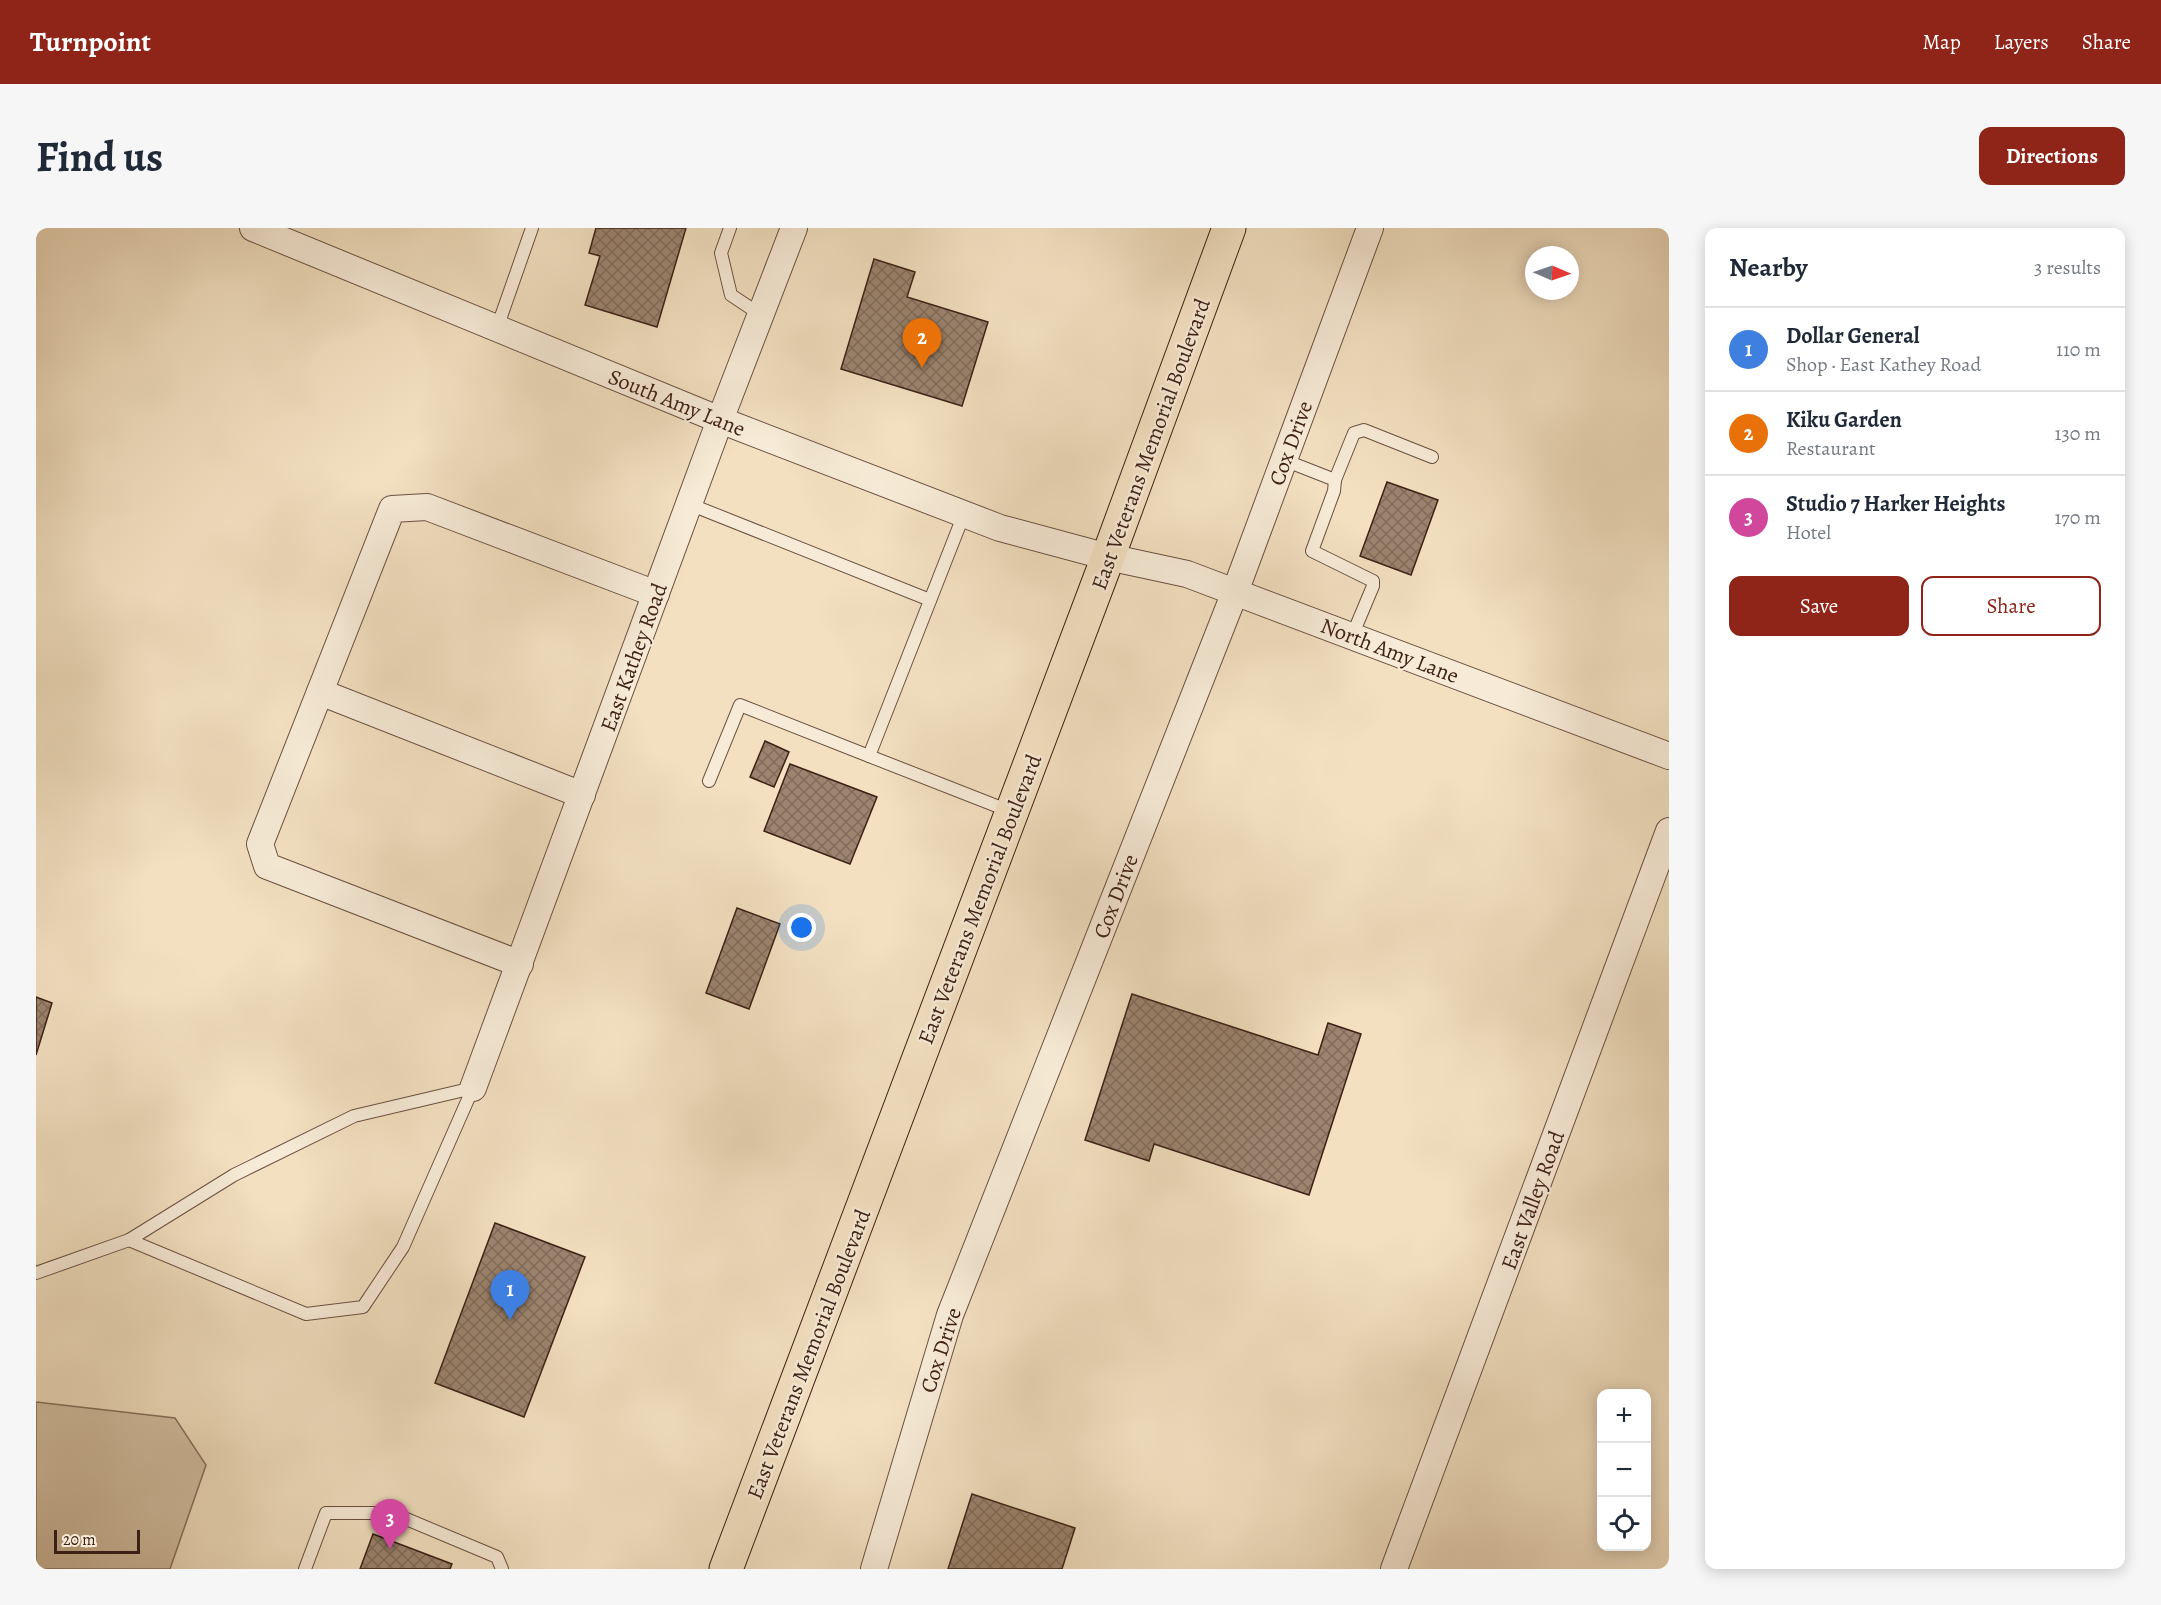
<!DOCTYPE html>
<html lang="en">
<head>
<meta charset="utf-8">
<style>
  :root { --surface:#fff; --page:#f6f6f7; --text:#1f2937; --muted:#747a83; --line:#e0e1e3; --accent:#8f2418 }
  body { margin:0; font-family:Alegreya,serif; background:var(--page); color:var(--text) }
  .controls { position:absolute; right:18px; bottom:18px; display:grid; overflow:hidden; border-radius:12px; box-shadow:0 3px 15px #0003 }
  .controls button { width:54px; height:54px; display:grid; place-items:center; padding:0; border:0; border-bottom:2px solid var(--line); background:var(--surface); color:var(--text); font:30px sans-serif }
  .compass { position:absolute; left:1489px; top:18px; width:54px; height:54px; border-radius:50%; background:var(--surface); box-shadow:0 3px 15px #0003; rotate:92deg }
  .scale { position:absolute; left:18px; bottom:15px; width:86px; box-sizing:border-box; padding-left:6px; border:3px solid #3e2116; border-top:0; font-size:16px; line-height:21px; white-space:nowrap; color:#3e2116; -webkit-text-stroke:4px #f7ebd7; paint-order:stroke }
  .you { position:absolute; left:766px; top:700px; width:21px; height:21px; margin:-15px; border:4px solid #fff; border-radius:50%; background:#1a73e8; box-shadow:0 0 0 9px #1a73e833 }
  .badge { display:grid; place-items:center; width:39px; height:39px; border-radius:50%; background:var(--accent); color:#fff; font-size:20px; font-weight:700 }
  .pin { position:absolute; translate:-50% -50px; filter:drop-shadow(0 2px 3px #0008) }
  .pin::after { content:''; position:absolute; top:32px; width:21px; height:18px; background:inherit; clip-path:polygon(0 0,100% 0,50% 100%) }
  .list { margin:0; padding:0; list-style:none }
  h2 { display:flex; justify-content:space-between; align-items:center; height:78px; margin:0; padding:0 24px; font-size:26px }
  h2 small { font-size:20px; font-weight:400; color:var(--muted) }
  .list li { display:grid; grid-template-columns:39px 1fr auto; gap:18px; align-items:center; box-sizing:border-box; height:84px; padding:0 24px; border-top:2px solid var(--line) }
  .list b { display:block; font-size:22px; white-space:nowrap }
  .list p { margin:0; font-size:20px; white-space:nowrap; color:var(--muted) }
  .list em { font-size:20px; font-style:normal; color:var(--muted) }
  .actions { display:flex; gap:12px; padding:18px 24px }
  .actions a { flex:1; padding:14px 0; border:2px solid var(--accent); border-radius:12px; text-align:center; font-size:21px; color:var(--accent) }
  .actions .main { background:var(--accent); color:#fff }
  .icon { flex:none; width:33px; height:33px; fill:none; stroke:currentColor; stroke-width:2; stroke-linecap:round; stroke-linejoin:round }
  .map { position:relative; flex:none; width:1633px; height:1341px; overflow:hidden; border-radius:12px }
  header { display:flex; align-items:center; gap:36px; box-sizing:border-box; height:84px; padding:0 30px; background:var(--accent); color:#fff }
  header strong { font-size:28px }
  nav { display:flex; gap:33px; margin-inline-start:auto; font-size:21px }
  .intro { display:flex; align-items:center; justify-content:space-between; box-sizing:border-box; height:144px; padding:0 36px }
  h1 { margin:0; font-size:42px }
  .button { padding:15px 27px; border-radius:12px; background:var(--accent); color:#fff; font-size:21px; font-weight:700 }
  main { display:flex; gap:36px; padding:0 36px }
  aside { flex:1; background:var(--surface); border-radius:12px; box-shadow:0 3px 15px #0003 }
  .map>svg:first-child { display:block }
</style>
</head>
<body>
<header>
<strong>Turnpoint</strong>
<nav><a>Map</a><a>Layers</a><a>Share</a></nav>
</header>
<div class="intro"><h1>Find us</h1><a class="button">Directions</a></div>
<main>
<div class="map">
<svg width="1633" height="1341" viewBox="0 0 1633 1341">
  <defs>
    <pattern id="building-cross-hatch" width="8" height="8" patternUnits="userSpaceOnUse" patternTransform="scale(1.5)"><rect width="8" height="8" fill="#9c846f"/><path d="M0 0l8 8M0 8l8-8" fill="none" stroke="#816c5a"/></pattern>
  </defs>
  <rect width="100%" height="100%" fill="#f2e0c1"/>
  <filter id="stains"><feTurbulence type="fractalNoise" baseFrequency=".00333" numOctaves="4"/><feColorMatrix values="0 0 0 0 .2 0 0 0 0 .09 0 0 0 0 .02 0 0 0 .5 -.17"/></filter>
  <radialGradient id="worn" r=".72"><stop offset=".6" stop-color="#630" stop-opacity="0"/><stop offset="1" stop-color="#630" stop-opacity=".3"/></radialGradient>
  <path fill="#d3c0a4" stroke="#88705d" stroke-width="1.5" d="M0,1174L139,1190L170,1237L134,1341H0Z"/>
  <g fill="url(#building-cross-hatch)" stroke="#3e2116" stroke-width="1.5">
    <path d="M560,0H650L621,99L549,77L564,28L553,25Z"/>
    <path d="M838,31L879,44L871,69L952,94L926,178L805,141Z"/>
    <path d="M1351,254L1402,272L1375,347L1324,328Z"/>
    <path d="M729,513L753,524L738,559L714,549Z"/>
    <path d="M754,536L841,569L814,636L728,603Z"/>
    <path d="M701,680L744,696L713,781L670,765Z"/>
    <path d="M1096,766L1282,827L1292,795L1325,806L1273,967L1118,916L1113,933L1049,912Z"/>
    <path d="M0,769L16,775L0,827Z"/>
    <path d="M459,995L549,1029L488,1189L399,1155Z"/>
    <path d="M936,1266L1039,1300L1026,1341H912Z"/>
    <path d="M337,1306L416,1336L414,1341H324Z"/>
  </g>
  <g fill="none" stroke-linecap="round" stroke-linejoin="round">
    <defs>
      <g id="service">
        <path d="M694,0L685,25L695,67L725,87"/>
        <path d="M461,100L496,0"/>
        <path d="M1248,232L1299,252L1298,263L1276,323L1337,353V358L1316,408"/>
        <path d="M1299,252L1318,205L1328,202L1396,229"/>
        <path d="M653,276L894,372"/>
        <path d="M928,286L833,528L976,584"/>
        <path d="M673,553L704,477L833,528"/>
        <path d="M437,860L367,1019L327,1079L270,1086L93,1012L198,947L318,888Z"/>
        <path d="M0,1045L93,1012"/>
        <path d="M269,1341L290,1285H356L461,1329L466,1341"/>
      </g>
      <g id="minor">
        <path d="M217,0L684,192L964,300L1072,329L1151,346L1633,528"/>
        <path d="M284,464L546,567"/>
        <path d="M484,736L231,638L224,616L356,281L391,279L620,366"/>
        <path d="M437,860L684,192L758,0"/>
        <path d="M838,1341L914,1087L1199,364L1334,0"/>
        <path d="M1358,1341L1633,603"/>
      </g>
      <path id="primary" d="M690,1341L1072,329L1193,0"/>
    </defs>
    <use href="#service" stroke="#6b5141" stroke-width="14"/>
    <use href="#minor" stroke="#6b5141" stroke-width="28"/>
    <use href="#primary" stroke="#3e2116" stroke-width="35"/>
    <use href="#service" stroke="#f7ebd7" stroke-width="12"/>
    <use href="#minor" stroke="#f7ebd7" stroke-width="26"/>
    <use href="#primary" stroke="#f2e0c1" stroke-width="33"/>
  </g>
  <g text-anchor="middle" stroke-width="4.5" stroke-linejoin="round" paint-order="stroke">
    <g font-size="22" fill="#3e2116" stroke="#f7ebd7">
      <text transform="translate(641 174) rotate(22)" y="8">South Amy Lane</text>
      <text transform="translate(1254 215) rotate(-70)" y="8">Cox Drive</text>
      <text transform="translate(1114 216) rotate(-70)" y="8">East Veterans Memorial Boulevard</text>
      <text transform="translate(1354 422) rotate(21)" y="8">North Amy Lane</text>
      <text transform="translate(597 429) rotate(-70)" y="8">East Kathey Road</text>
      <text transform="translate(1079 668) rotate(-69)" y="8">Cox Drive</text>
      <text transform="translate(943 671) rotate(-69)" y="8">East Veterans Memorial Boulevard</text>
      <text transform="translate(1496 972) rotate(-70)" y="8">East Valley Road</text>
      <text transform="translate(904 1122) rotate(-72)" y="8">Cox Drive</text>
      <text transform="translate(772 1126) rotate(-69)" y="8">East Veterans Memorial Boulevard</text>
    </g>
  </g>
  <rect width="100%" height="100%" filter="url(#stains)"/>
  <rect width="100%" height="100%" fill="url(#worn)"/>
</svg>
<div class="controls">
<button>+</button>
<button>−</button>
<button><svg class="icon" aria-label="locate" viewBox="0 0 24 24"><circle cx="12" cy="12" r="6"/><path d="M12 2v4M12 18v4M2 12h4M18 12h4"/></svg></button>
</div>
<svg class="compass" viewBox="-18 -18 36 36"><path d="M0-13l5 13h-10z" fill="#e53935"/><path d="M0 13l5-13h-10z" fill="#747a83"/></svg>
<div class="scale">20 m</div>
<div class="you"></div>
<div class="pin badge" style="left:474px;top:1092px;background:#3f7fe0">1</div>
<div class="pin badge" style="left:886px;top:140px;background:#e8710a">2</div>
<div class="pin badge" style="left:354px;top:1321px;background:#d1479c">3</div>
</div>
<aside>
<h2>Nearby<small>3 results</small></h2>
<ul class="list">
<li><span class="badge" style="background:#3f7fe0">1</span><div><b>Dollar General</b><p>Shop · East Kathey Road</p></div><em>110 m</em></li>
<li><span class="badge" style="background:#e8710a">2</span><div><b>Kiku Garden</b><p>Restaurant</p></div><em>130 m</em></li>
<li><span class="badge" style="background:#d1479c">3</span><div><b>Studio 7 Harker Heights</b><p>Hotel</p></div><em>170 m</em></li>
</ul>
<div class="actions"><a class="main">Save</a><a>Share</a></div>
</aside>
</main>
</body>
</html>
